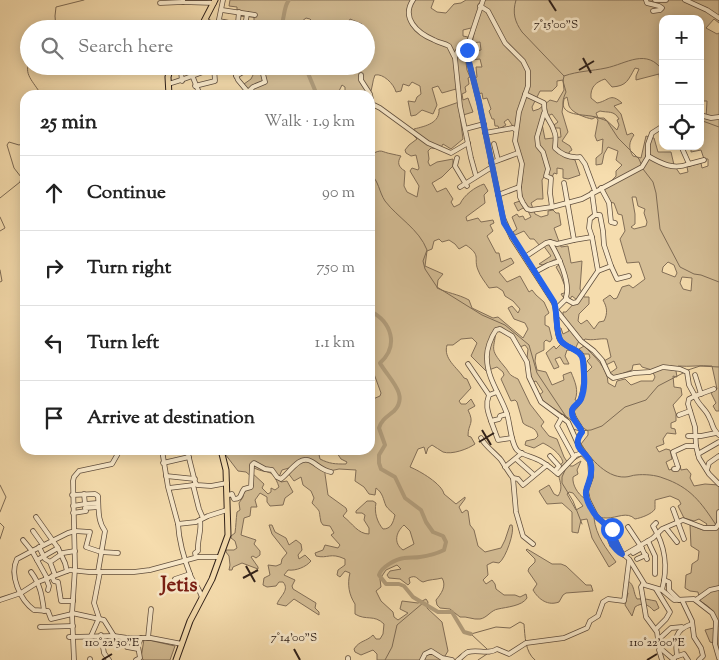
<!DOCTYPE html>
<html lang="en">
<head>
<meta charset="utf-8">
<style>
  :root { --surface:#fff; --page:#f6f6f6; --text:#222; --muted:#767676; --line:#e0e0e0 }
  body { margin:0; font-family:"Sorts Mill Goudy",serif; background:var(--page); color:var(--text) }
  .controls { position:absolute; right:15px; top:15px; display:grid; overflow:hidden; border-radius:10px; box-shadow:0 2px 12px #0003 }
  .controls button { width:45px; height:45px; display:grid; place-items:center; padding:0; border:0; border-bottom:1px solid var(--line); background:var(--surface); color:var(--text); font:25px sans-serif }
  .stop { position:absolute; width:15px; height:15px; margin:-11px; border:4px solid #2563eb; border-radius:50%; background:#fff }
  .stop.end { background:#2563eb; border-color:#fff; box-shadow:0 1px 5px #0008 }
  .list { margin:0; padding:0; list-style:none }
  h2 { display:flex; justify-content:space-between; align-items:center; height:65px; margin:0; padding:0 20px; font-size:21px }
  h2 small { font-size:16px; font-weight:400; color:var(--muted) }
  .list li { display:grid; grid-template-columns:32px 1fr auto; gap:15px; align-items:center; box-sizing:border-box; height:75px; padding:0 20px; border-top:1px solid var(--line) }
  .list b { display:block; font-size:19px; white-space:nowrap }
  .list em { font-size:16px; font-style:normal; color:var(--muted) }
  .icon { flex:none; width:28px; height:28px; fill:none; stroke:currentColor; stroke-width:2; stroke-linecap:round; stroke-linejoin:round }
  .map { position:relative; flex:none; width:719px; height:660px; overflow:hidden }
  .search { position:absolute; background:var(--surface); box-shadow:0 2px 12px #0003; left:20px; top:20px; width:355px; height:55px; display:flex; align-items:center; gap:12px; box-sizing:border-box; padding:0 18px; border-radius:28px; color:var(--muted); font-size:19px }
  .panel { position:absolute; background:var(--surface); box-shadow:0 2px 12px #0003; left:20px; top:90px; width:355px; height:365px; border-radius:15px }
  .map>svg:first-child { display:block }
</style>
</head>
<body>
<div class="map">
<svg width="719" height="660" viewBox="0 0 719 660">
  <rect width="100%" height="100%" fill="#f6ddae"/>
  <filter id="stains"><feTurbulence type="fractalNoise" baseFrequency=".004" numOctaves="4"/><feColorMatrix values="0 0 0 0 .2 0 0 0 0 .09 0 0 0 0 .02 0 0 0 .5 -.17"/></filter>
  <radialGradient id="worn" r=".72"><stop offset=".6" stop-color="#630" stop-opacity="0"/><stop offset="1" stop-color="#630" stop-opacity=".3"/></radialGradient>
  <g fill="#d4bd95" stroke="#826e57" fill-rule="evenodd">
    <path d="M230,0H434L431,8L437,12L446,13L454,4L461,3L466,0H719V23L714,19L706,28L717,34L719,33V411H716L713,406L716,403L711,393L717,389L712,366C700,365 690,367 678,366L676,371L677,377L673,376L674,387L681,388L682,395L673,405L676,414V421L671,423V428L675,429L676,434L667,433L663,439L664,444L656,447L659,452L666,449L670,450L672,459L666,462L669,470L677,467V465H680L681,470L687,469L691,474L690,478L694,486L705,484L719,485V651L717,644L710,642L705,630L718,627C716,613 712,608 700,601L698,592L690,591L685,588L686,575L691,573L692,564L698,560L699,551L691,546L690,525L703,530L707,524L699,519L694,521L684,518L678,506L681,504L679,500L670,496L655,500C655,501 655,508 655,509C652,514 641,518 635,519C627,511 617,518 607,518C602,518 599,517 594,518C596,536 606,548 616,562L609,567L592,538L587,519L581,520L578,533L572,532V512L562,503L547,504L540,493L539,491L549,485L554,494L558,496C567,483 551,474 563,462C560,453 551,447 543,443L534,448L525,445L526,441L535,439L538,436C536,426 528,428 523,423L517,402L515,400L511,401L501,379L504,375L503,372L497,367L486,371L471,356L477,343L472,338L461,339L453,345H447C443,359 457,367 464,378L467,379L471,388L459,401L461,404H466L471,399L475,406L468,410C475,424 468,423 468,436L471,437L475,444C468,449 452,455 443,452C439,450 436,447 432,445L428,448L426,454L424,447L418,449L410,467C420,471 442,484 444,494L456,504L465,497V499L459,507L462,513L466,510L468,511L470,525L474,530L478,546L485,552L501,548L505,540L510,525H512C515,531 506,558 499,563L493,562L487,565L488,575L483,580L486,584L492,580L495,584L496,589L504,595H515L520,597L526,594L527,598C522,606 507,607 498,609C491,610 487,618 480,619C473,620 467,616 460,617L450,609L440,608L437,605L436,600C441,594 447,586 442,578C435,580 430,579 423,582C417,580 417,574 409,578L410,583L408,585L400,579L389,578L387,575L390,571L401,569L397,565L386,570L380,579L381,587L376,591L381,601L393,612L394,617L398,620L408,613L400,609L402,601L418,603L426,599L428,602L427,608L442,622L448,651L445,656L446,660H377V654L373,650L361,655L355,652L354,649C360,640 366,642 373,635L376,639H380L383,634L384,624C374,614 366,621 355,614V604C349,595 347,584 350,573L345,571L340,577L337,575L338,570L345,565V559C330,552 328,559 316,556L315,553L323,550L325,545L338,548L340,545L331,535L334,533L330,526L323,525L321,522C318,508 322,514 312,503L314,498L311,491L303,485L301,477L294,481L288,473L289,468L282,470L279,477L281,482L287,481L293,492L285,498L283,505L270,506L267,502V497L260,493L255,500L257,507H251L250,516L244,518L241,535L256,540L254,544L260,551V555L256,558L253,556L251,557L258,567V569L242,563L233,567L232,570H229L230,565L229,556L226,552V550H234L237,548L235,541L231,538V536L235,533C236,525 236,520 237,512L240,510L239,503L243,497L244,492L253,486V478L246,472L238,471L222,450H318L320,459C330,464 335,464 346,464L347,462L341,459L335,450H370L371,402L373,399L380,396L381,393L370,363V155C383,148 380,152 392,154C395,155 398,155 401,156C397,162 398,167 405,171L404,186L407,192L417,197L419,186L410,171L412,168L418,170L419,168L416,155L411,156L406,153L405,150L409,145L417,139L413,135L414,129C426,126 440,123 439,109L459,102L456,89L442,93L438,86L432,88L437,105L433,114L422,110L416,115L411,116L408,101L415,102L417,97L421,94L420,86L412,82L409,86L403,84L401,91L396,92C394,84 383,73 375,75C372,81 373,89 369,95H345V87L342,85L337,95L315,92V95H246L248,91L244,84L251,79L253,75L252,69L256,66H366V29H361L362,24L350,19L348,24L340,29C331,28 324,29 314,29L313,22L310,19L306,18L301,22V28L303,29H250L254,23V17L237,16V7L229,6ZM663,19H700V101H707L706,118H700V146H691V152L701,150L704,159H708V166L702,168L701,163L687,167L688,172L680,174L674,165L671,152H658L654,138L646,136L641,158L633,156C628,148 629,142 634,135L632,133L627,135L621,114L614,106L622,103C610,92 609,101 597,103L591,98C590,87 596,82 605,79L612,87C627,86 628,80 635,68L639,69L636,76V80L659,74L660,85L663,87ZM471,28L475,29L472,43L480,42L481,50L469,52L470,60L480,59L482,67H476L477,77L474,79L478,94L482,93L483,99L487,98L491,109L489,111L492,119H494L495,126H498L499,129L506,125L504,122L508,119L516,131L517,150L523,167L521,191L523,200L514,203L518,211L523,208L528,211L531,217L525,220L523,216L519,217L517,214L512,217L517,229L513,232L515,235L524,231L530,239H534L540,246L543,245L551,256L539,264L543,265L556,259L559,265L556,267L561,276L567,292L561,294L563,297L570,299L572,296L577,300L566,312H563V315L569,331L563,334L561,328H559L563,342L556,349L554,346L546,353L554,369L559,367L555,359L560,357L564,364H569L565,356L567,350L574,351L579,341H583L585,339C593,341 600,338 607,339L611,357L604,361L606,365L614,361L617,368L610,373L613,377L632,370L633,365L640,364L642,367L652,370L655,377L653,381H641L631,385L625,379L617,381L615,387L608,383C608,368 594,356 584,346L579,349L583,354H589L590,358L587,361L592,367L585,374L586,381L579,401L575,400C579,390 575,382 571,372L563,375L564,380L552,385L546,372L537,370L535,361L536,354L544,350V342L546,340L550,342L552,339L549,327L545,325V316L549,313L544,302L536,295L532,290L529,292L520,276L507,282L499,272L514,263L511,258L501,262L499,253H496L487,236L493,231L490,225L494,223L493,220L481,222L478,218L467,221L466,217L485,203L484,195L488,191L484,184C475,187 464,195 460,204L454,207L451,202L453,199L446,188L437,192L432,183L442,177L453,166V159L437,162L430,166L428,162L429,159L428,151L431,148L440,149L443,144L451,149L463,139L460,116L473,112L468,98L463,100L462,94L466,92L465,87L469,84L468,78L470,77L467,70L465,55L456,58L454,52L466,44L468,37L463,36V30ZM563,80L564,90L557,102L550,100L539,109L533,111L532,107L540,91H552L557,86V81ZM567,97C568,100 568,103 569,106C572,113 586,118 592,119L596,117L598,120L595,136L597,141L603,139L602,153L596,158V165L602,164L604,154L608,147L618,151L616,160L622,165L616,171V176C612,181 607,183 604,189L609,202L614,203L618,214L622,215L625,231L620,239L627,263L639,262L645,279L633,288L629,285L622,287L617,298L614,299L610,295L603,300C607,307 608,313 604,321L599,322L594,329L587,320L581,324L578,321L579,314L589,304V297H584L580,289L582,261L571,263L568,246L561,247L554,228L561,225L559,213H556L553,210L548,211V215L541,217L535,214L531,203L537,199H543L542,180L545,175L552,177L554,173L557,174V168L563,169V178L568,179L580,175L575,160L570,158L569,152L572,150L570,146L562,141L568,132L562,112L564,99ZM600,111C608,113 614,110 619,119L617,120L619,125L617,130L604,118H598L596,113ZM552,114L558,122L554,125L555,128H560L561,137L545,139L541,119ZM632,197H636L638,206L645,209L644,213L647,222L646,226L634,229L631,227L635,224V214ZM439,239L442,242L449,240L455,244L459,249L466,245C482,256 473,258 478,270C480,276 485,282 489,288L497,287L503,291L505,296L513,301L520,309L518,313L512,306L508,308L514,319L525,323L528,329L523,338L498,317L493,318L472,308L469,300C458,294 447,293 437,288L438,280L443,274L425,266L427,251L432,249L434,241ZM668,262L674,265L677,273L675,277L662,272L663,267ZM682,277L692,278L691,291L683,289L680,283ZM499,327L514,336L520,347L525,345L528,349L527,358C532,365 529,374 533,382L536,381L543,392L539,395L544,402L588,431V435L581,444C590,459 597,465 591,483C589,488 587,490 587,495L584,498C578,494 572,485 573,477L578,474L577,470L581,461L573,466H570L564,457L557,439L549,436L541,426L544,422L530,404L518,379C507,374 511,374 504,366C488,347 495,350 496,328ZM254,468C269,475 272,467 279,487L275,490L271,488V492L268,494L262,488L264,484L251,472ZM339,469L356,470L355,481L364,487L369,494L375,495L376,488C383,493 383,499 386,506C388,509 392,512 395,515C393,523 391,529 383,529C377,522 374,512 376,503L373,501H367L356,511V513H362L365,515L364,520L369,528V534C358,534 352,523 344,517L343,516L347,511L346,508L328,495L325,474V472ZM569,492L573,493L583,506L576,510L567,494ZM404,525L410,531L414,544L403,550C393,543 396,532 404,525Z"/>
    <path d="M269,525H272L275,532L286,538L289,545L296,540L301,544L302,550L298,555L299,559L305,555L311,561C306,567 296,571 288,570L284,575L295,580L292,586L293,589L316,603L315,608L319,612V615L294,599L286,606L277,604C280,596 290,590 283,582H279L276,586L267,587L263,585L264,578L270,575L268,565L276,566L281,564L282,559L287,553L272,534Z"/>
    <path d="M527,549L552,564H561L566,566L586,585H591L593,591L566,593L563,595L559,602C548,606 539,600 533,590L537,584L528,571L529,568L535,562V559L526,550Z"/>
    <path d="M628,581C635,585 633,593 637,599C645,598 649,600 656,601L659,608L654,611C648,604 642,602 635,607L632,616L625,605L628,593L626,592Z"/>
    <path d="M144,639L175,646L170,660H144L141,658Z"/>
  </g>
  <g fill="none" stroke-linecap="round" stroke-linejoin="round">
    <g stroke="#7e6b54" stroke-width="1">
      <path d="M516,0C512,13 515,22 522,32L564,76C578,71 592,71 606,68C626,64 647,47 663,71"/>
      <path d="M56,29L55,16L56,7L84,0"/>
      <path d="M29,63C23,75 36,84 41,95"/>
      <path d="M564,76L563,81L566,92C555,115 576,114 591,116C597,117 602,119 607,121L618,138L639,159L642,166"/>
      <path d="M700,120L719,127"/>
      <path d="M643,169L653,182L656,193L660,229L680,267L694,274L701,275L719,282"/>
      <path d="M370,173C379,181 379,192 385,201C398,218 419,229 427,250L423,261L425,269L437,287L482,315L505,325L529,345L537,373L569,421"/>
      <path d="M0,198L20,182L21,177L14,168L7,145L9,142L19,145L25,143"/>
      <path d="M0,217L5,228L0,231"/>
      <path d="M0,270L2,281L0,282"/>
      <path d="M688,370L700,366L719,367"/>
      <path d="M573,429L580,431L591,430L602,426L625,407L646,400L658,386L685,372"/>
      <path d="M579,440C587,455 605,478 625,477C629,477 633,475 636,475C644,474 656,475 663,478C690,487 701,502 716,525"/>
      <path d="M574,460L587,453"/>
      <path d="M566,468L562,477V483L573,501L582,524"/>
      <path d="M0,485L6,497L0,512"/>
      <path d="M0,523L4,527L0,539"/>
      <path d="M385,660L392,647L397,625L423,603"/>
      <path d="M478,660L487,654V649L471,634L496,627L510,628L520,622L524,624C525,636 525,652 535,660"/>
    </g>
    <g stroke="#b29d7b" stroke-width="4">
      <path d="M280,29C285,19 283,7 289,0"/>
      <path d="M305,66L317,95"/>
      <path d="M370,254V256"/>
      <path d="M370,311C392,322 399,346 380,363C388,378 410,395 394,411C387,417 382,419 379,428L385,445L379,455V463L381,469L395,477L405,498L421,510L426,522L433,532L443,536L446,542L444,550C436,554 428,556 420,557C415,558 410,557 404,558C396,559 381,567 379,575L386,584H399L404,586L413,597L438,612H452L464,632L471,634"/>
    </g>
    <defs>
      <g id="minor">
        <path d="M183,0V2L214,3"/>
        <path d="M413,0C401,18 417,33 434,40C439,43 444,43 449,46L454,56"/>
        <path d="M483,0L468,45L467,54L479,102L503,218L512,238L554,303C558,313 555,332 560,340C565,347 574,348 580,353C587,360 584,389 581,398C580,403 575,406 572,410C572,419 580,424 582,432L577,439"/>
        <path d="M646,0L647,3L659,6L662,8L660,10L653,11"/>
        <path d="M655,0H666"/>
        <path d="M685,0L707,10L719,18"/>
        <path d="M160,3L183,2"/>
        <path d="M480,6L488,11L505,43L523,61L528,71V86L519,112L515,141L522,164L519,187L520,197L523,203L527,209L531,210L552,207L582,199L642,167L648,157V144L652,133L663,126"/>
        <path d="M222,10L255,15"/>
        <path d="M247,14L245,26L248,29"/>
        <path d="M205,20L218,27"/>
        <path d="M219,21L235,24"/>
        <path d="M235,24L238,22L239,12"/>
        <path d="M217,29L223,0"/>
        <path d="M468,46C460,47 456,51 455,58L460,106L471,158L476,176"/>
        <path d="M232,66L238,80L248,92L253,87L265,82L261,66"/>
        <path d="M192,75L200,95"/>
        <path d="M361,75V80L370,94L372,104L380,108L428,143L451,153L468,143"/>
        <path d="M236,76L248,69L246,66"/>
        <path d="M182,81L181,72L196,69L195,66"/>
        <path d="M168,84C187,79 204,70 223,66"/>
        <path d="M195,86L215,81L214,68"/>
        <path d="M525,94L544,103C544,119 550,118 554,131C557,137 555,142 555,148C563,156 571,158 580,157L585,164L595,191"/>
        <path d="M232,95H237"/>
        <path d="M241,95L247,91"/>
        <path d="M544,113L537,137L538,146L543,152L548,169L546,176L551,178L550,193L552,207"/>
        <path d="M700,115L711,118L719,117"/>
        <path d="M465,129L484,124"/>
        <path d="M485,133L513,128L516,130"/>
        <path d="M494,144L498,160"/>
        <path d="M648,156C662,164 673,170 689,164L681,146"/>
        <path d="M457,158L455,166L467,186"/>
        <path d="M491,163L518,153"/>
        <path d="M689,164L704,160"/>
        <path d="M460,187L492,167"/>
        <path d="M601,188L609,203L611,222L615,223"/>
        <path d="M498,195L519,187"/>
        <path d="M595,215H600L603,231L604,245L611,266L598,271"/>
        <path d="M592,237L589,228L590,219L595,215L592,193"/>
        <path d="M550,242C558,255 571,283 566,297L567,299"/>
        <path d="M525,257L546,243L550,242L557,244L574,240"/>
        <path d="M611,266L617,279L629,276"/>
        <path d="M535,272L548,265L560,261"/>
        <path d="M557,308L566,299L573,303L577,302L598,271L592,237L574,240L564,183"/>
        <path d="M557,311L581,341L594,351L602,360L609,375L613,378L634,373L650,372L663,367L680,369L687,372L689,385L695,396L689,399L688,404L695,427L696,446L699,458L709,474L719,484"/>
        <path d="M468,364L489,395"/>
        <path d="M695,375L701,394"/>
        <path d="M714,389L695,396C698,405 706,409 709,417C714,426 711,428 719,435"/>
        <path d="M507,414L500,416L499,419L491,421L498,440L512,438"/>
        <path d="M679,415L690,411"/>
        <path d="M562,417L557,426L574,457"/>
        <path d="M491,421C488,412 485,405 489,395L497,392"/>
        <path d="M688,436H701L716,433"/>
        <path d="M481,438C484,445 495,453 501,460C505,466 509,473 513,478L518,479L523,485L547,465"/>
        <path d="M162,450L168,487L178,524L196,522L208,516L227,510"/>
        <path d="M187,450L195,482L197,485L211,486L227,483"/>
        <path d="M582,453L576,455L558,474C553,470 548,465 542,462C535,457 524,456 518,451C511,445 510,423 507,414C501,396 487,378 487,359C486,350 491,337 496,330L500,329L512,336L527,362L529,377L541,402L568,422L582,453L590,461L591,477L586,491L588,500L596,516L604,523L612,545L629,559L645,585L662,590L674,600L694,599L712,613L716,621L715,644L719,658"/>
        <path d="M698,454L719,442"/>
        <path d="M550,456L559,466L555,471"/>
        <path d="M516,459L534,475"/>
        <path d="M163,463L189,457"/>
        <path d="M505,467L522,453"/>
        <path d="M674,469H677L678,467L673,452L686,446H696"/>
        <path d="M707,470L709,463L719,456"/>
        <path d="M166,476L195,479"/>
        <path d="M513,478L516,512L523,536L533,544"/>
        <path d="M193,485L199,509L203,518"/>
        <path d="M169,488L194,485"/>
        <path d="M72,495L95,494L98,496C99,508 97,520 105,531L98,572"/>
        <path d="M228,495L232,494L234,499C242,499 240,494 244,489L251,487L252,465L254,463L265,469L272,470L277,477L281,479C287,474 292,467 299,462C311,454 317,470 331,472"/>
        <path d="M85,504L98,503"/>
        <path d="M73,506L85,504L84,494"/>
        <path d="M673,509L684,539"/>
        <path d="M719,512V523"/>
        <path d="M73,513L86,511L85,508L98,507"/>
        <path d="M36,517L58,548L65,563L67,571"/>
        <path d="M656,523L653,526C666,547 668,567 662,590"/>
        <path d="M178,524C179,543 184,559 191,577C195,585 200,589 202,598"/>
        <path d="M628,527L640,545L647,559"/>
        <path d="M666,528L677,542"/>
        <path d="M610,529L621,552"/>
        <path d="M33,531L43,545"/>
        <path d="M23,540L32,551L17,559C9,575 20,600 34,610L48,611L51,619L72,614"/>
        <path d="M648,541L655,556V574"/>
        <path d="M39,547L45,559L50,562"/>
        <path d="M633,553L642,548"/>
        <path d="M624,555L653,538L662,529L683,520L704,528H716L719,523"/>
        <path d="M196,557L195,553L198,551C197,540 202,531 200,520"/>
        <path d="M637,559L646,555"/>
        <path d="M37,560L58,548"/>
        <path d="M31,572C40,584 42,595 44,611"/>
        <path d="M55,575L50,562L63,553L75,551"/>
        <path d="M52,576L54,581L58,582L61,601H73"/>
        <path d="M46,578L49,586L48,590"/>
        <path d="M47,578L32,551L68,533L75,531L90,532L86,547L101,552L118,553"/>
        <path d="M175,579L190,574"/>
        <path d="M664,580L669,582V590L679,600"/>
        <path d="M643,584L641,587L646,617L657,632L659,647L674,660"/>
        <path d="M0,600L21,593L38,582L70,570L89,572H134L150,570L198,557H220"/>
        <path d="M682,600L692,621L694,637L701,648L703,656L699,660"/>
        <path d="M696,600L710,590L719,588"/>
        <path d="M72,613L104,620L114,636"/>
        <path d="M40,627L73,626"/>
        <path d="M656,629L666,619L670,612L656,589"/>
        <path d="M101,635L104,653L109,660"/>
        <path d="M91,636L99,618L94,603L100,572"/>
        <path d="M69,637L114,636L128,638H151L182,644"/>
        <path d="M128,638L127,647L138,649"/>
        <path d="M148,638L151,609"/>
        <path d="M659,639L671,628L682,627"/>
        <path d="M659,650L662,660"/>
        <path d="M677,656C675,639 674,630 692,624"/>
        <path d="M675,657L684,654L688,660"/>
        <path d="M90,659V660"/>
        <path d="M74,660L72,614L75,568L73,481L74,477L79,471L112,464L120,450"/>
        <path d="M136,660L140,658L138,646L141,638"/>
        <path d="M348,660V658"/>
        <path d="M422,660L425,654L431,651L442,658L452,660"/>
        <path d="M458,660C461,658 465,653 468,652C478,649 488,655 497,649L509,654L526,643L564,638L587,628L590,621L598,616L603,602L608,599L624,601L629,561"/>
      </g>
      <g id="major">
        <path d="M200,29L215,0"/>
        <path d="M169,95L168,77L171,66"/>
        <path d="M176,660L190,621L212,579L228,535L226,470L221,450"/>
      </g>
    </defs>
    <use href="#minor" stroke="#614f3e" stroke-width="5.5"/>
    <use href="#major" stroke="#2f2019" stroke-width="7"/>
    <use href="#minor" stroke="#f9e9ca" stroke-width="4"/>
    <use href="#major" stroke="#f6ddae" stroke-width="5"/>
  </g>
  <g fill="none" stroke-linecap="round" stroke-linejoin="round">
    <path stroke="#2563eb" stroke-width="6" d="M467,50L468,58L479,102L504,223L554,302C558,313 555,333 561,341C567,349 582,349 583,361C584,374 586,387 581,399C579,404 572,406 572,411C571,420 580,425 582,432C569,450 589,451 591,465C593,479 587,482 586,492C585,499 592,511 597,517C599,520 603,521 605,525C610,537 610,547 622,554L614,538L612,529"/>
  </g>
  <path fill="none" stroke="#2f2019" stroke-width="2" d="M549,0L556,11M583,58L591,73M579,70L594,61M482,430L491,445M479,442L494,433M246,566L255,582M243,578L258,570M294,649L300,660M102,660L112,654M647,660L657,654"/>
  <g text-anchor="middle" stroke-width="5" stroke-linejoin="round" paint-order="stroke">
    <g font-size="21" font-weight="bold" fill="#7a1f14" stroke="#f9e9ca">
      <text x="179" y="591">Jetis</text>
    </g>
  </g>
  <g font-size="12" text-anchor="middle" fill="#2f2019" stroke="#f9e9ca" stroke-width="5" stroke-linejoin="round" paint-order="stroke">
    <text x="556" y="28">7°15'00"S</text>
    <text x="294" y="641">7°14'00"S</text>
    <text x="112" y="646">110°22'30"E</text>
    <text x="657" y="646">110°22'00"E</text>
  </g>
  <rect width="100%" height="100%" filter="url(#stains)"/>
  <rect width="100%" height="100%" fill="url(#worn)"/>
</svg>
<div class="controls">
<button>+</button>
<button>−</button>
<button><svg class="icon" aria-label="locate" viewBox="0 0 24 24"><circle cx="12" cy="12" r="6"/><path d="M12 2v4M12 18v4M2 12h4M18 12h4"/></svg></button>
</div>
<div class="stop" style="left:612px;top:529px"></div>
<div class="stop end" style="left:467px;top:50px"></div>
<div class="search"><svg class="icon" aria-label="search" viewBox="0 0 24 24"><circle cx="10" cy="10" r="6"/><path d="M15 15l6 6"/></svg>Search here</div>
<section class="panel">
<h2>25 min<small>Walk · 1.9 km</small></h2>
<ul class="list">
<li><svg class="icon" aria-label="ahead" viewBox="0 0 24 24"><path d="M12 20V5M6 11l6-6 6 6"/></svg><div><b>Continue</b></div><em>90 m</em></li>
<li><svg class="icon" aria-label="right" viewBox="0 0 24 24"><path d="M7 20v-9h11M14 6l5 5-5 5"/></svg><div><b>Turn right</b></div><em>750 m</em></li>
<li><svg class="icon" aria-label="left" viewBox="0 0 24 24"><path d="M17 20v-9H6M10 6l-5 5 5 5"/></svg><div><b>Turn left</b></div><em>1.1 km</em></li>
<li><svg class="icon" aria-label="arrive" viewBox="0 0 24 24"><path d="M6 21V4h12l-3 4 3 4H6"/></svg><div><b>Arrive at destination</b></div></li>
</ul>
</section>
</div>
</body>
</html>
